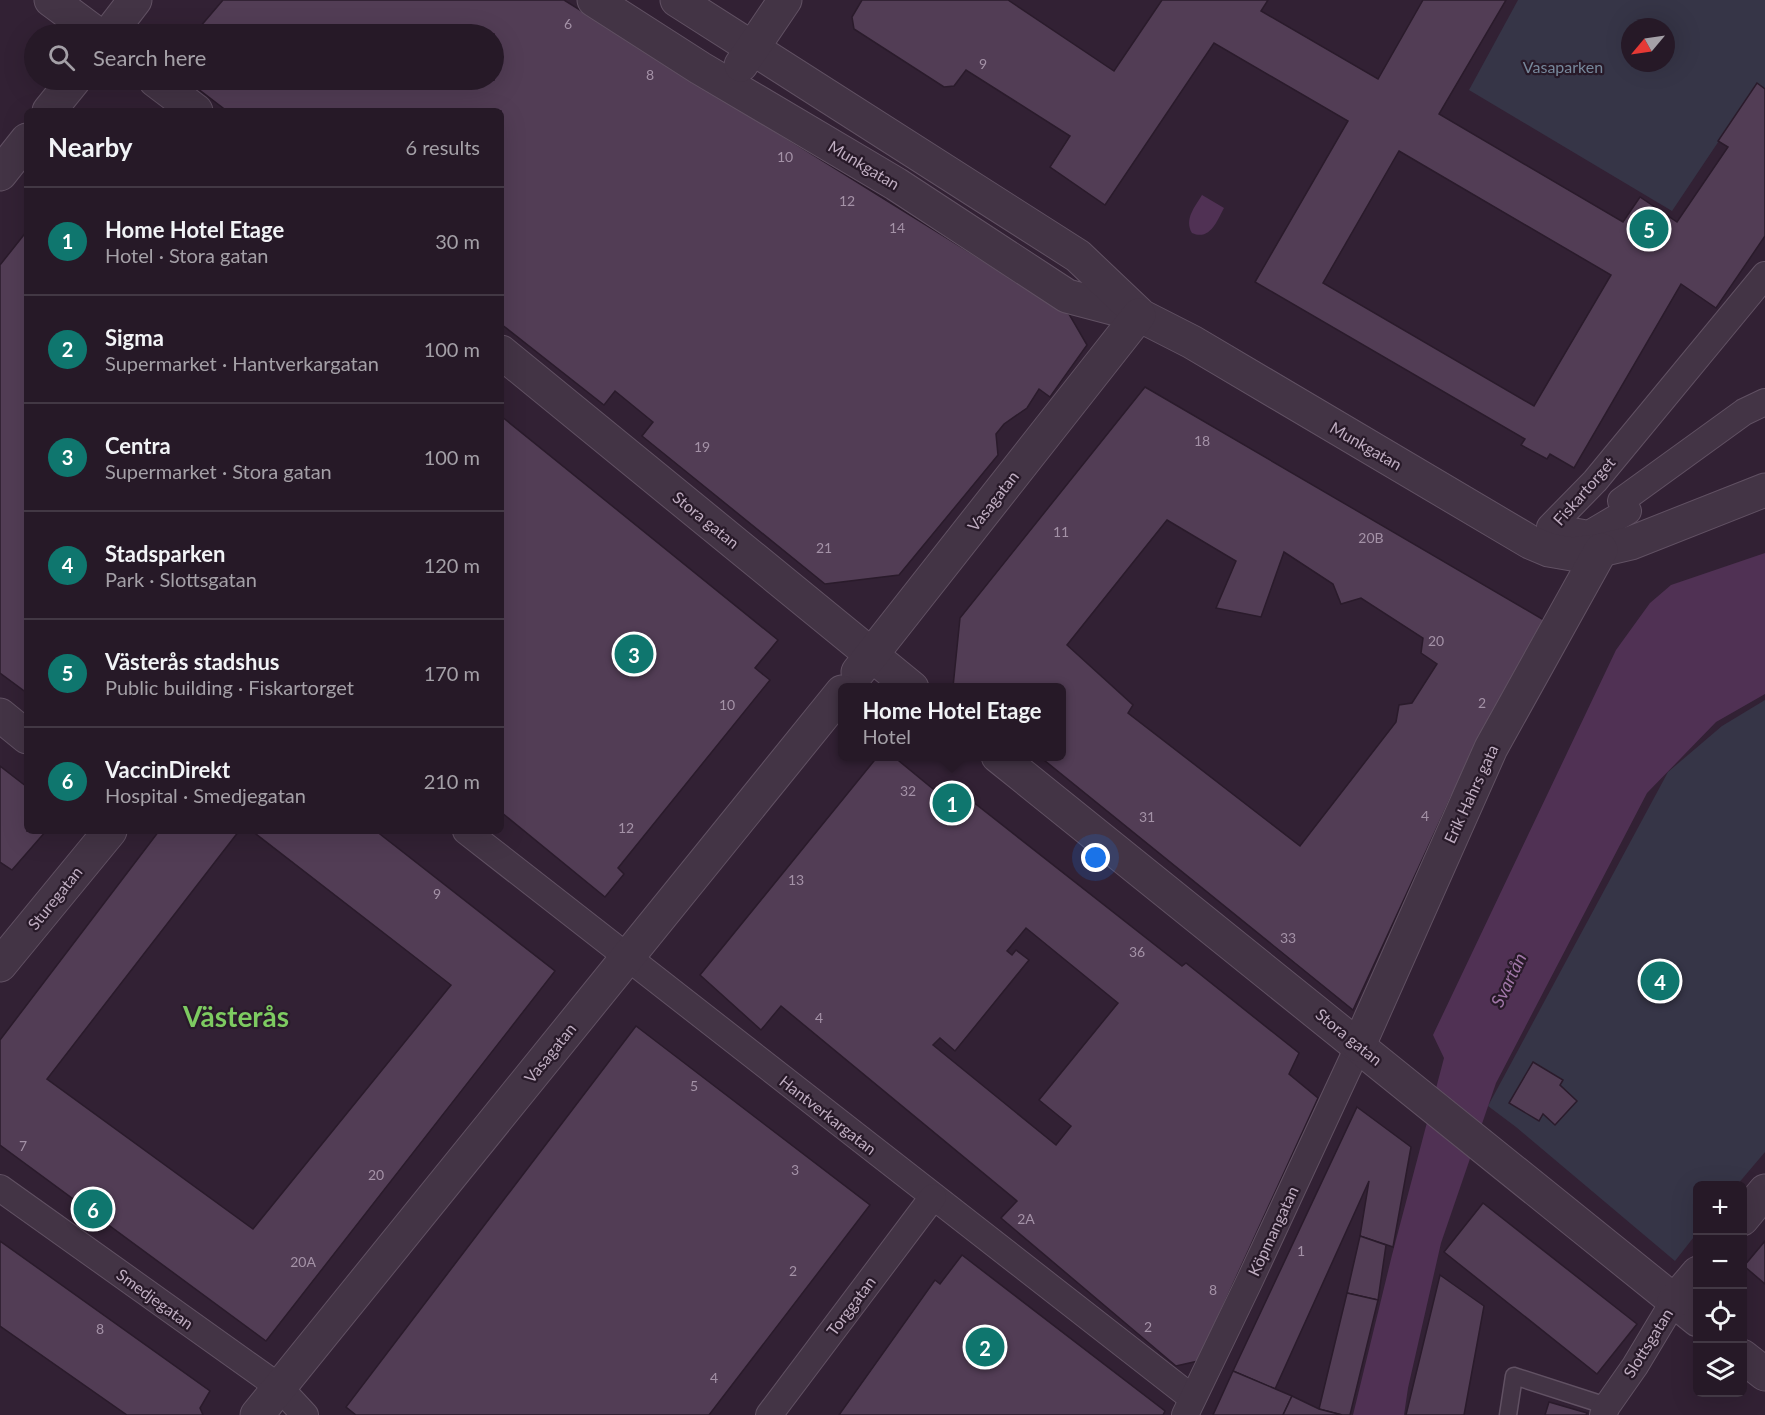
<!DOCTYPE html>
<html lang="en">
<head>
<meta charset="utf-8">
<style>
  :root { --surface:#261927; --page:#322633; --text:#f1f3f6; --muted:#a4a0a7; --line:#423844; --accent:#0f766e }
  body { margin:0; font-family:Lato,sans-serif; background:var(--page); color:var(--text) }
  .controls { position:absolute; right:18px; bottom:18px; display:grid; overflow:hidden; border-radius:9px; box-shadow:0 6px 24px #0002 }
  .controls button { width:54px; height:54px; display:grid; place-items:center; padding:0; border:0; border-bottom:2px solid var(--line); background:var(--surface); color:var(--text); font:30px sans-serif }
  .compass { position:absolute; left:1621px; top:18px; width:54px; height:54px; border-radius:50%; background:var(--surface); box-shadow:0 6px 24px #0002; rotate:241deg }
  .you { position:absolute; left:1096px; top:858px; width:21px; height:21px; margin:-15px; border:4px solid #fff; border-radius:50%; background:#1a73e8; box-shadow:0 0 0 9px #1a73e833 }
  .badge { display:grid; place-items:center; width:39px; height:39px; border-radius:50%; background:var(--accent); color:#fff; font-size:20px; font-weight:700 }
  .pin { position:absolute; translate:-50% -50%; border:3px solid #fff; box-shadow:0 2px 6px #0006 }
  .popup { position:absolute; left:838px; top:683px; width:228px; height:78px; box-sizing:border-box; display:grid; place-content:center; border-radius:9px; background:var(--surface); filter:drop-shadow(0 2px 4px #0005); font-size:20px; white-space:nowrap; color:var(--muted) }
  .popup b { font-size:22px; color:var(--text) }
  .popup::after { content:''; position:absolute; left:50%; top:100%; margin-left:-12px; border:12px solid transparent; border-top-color:var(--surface) }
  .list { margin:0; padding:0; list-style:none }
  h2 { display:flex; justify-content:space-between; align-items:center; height:78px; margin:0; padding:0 24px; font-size:26px }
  h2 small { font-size:20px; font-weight:400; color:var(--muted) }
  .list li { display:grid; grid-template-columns:39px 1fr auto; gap:18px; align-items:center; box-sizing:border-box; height:108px; padding:0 24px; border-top:2px solid var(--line) }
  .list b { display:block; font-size:22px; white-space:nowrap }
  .list p { margin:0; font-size:20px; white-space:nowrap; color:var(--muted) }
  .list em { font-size:20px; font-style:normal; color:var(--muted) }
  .icon { flex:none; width:33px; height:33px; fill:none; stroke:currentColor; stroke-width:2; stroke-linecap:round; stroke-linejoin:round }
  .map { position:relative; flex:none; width:1765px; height:1415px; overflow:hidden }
  .search { position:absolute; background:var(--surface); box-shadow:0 6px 24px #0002; left:24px; top:24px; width:480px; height:66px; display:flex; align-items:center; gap:15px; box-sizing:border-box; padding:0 21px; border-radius:33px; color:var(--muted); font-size:22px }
  .panel { position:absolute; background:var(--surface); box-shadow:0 6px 24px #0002; left:24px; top:108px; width:480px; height:726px; border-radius:9px }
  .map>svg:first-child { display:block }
</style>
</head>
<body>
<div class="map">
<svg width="1765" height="1415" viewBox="0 0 1765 1415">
  <rect width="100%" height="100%" fill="#322134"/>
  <g fill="#363547" fill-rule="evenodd">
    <path d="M1518,0H1765V89L1757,84L1672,211L1469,90ZM1630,27H1666V63H1630Z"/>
    <path d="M1765,700V1152L1737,1185L1698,1186L1697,1233L1675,1261L1516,1127L1488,1106L1668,772L1722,726Z"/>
  </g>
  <g fill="#503154">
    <path d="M1202,195L1224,208C1217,221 1210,241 1192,233C1184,219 1195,207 1202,195Z"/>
    <path d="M1765,553V694L1716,722L1647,793L1496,1083L1441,1243L1408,1388L1404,1415H1353L1392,1255L1444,1058L1433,1035L1616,650L1650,603L1671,585Z"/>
  </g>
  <g fill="#523d55" stroke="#2a1b2b" stroke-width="1.5" fill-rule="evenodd">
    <path d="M223,0H564L1069,314L1087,345L1050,397L1039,389L1027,408L1004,424L996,434L998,455L899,575L825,584L642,436L653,422L615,391L604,405L501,324V111H227L193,85V80H494V34H194Z"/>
    <path d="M862,0H1008L1114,71L1162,0H1268L1261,11L1378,79L1423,0H1506L1439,114L1623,222L1640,197L1677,222L1728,147L1718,141L1757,83L1765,89V236L1716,308L1681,284L1574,468L1550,454L1547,459L1521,445L1525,439L1255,282L1348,121L1214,43L1105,205L1050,167L1070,136L966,70L954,86L944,87L854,29L852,17ZM1399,151L1611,275L1534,406L1323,283Z"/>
    <path d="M27,231V693L0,673V265Z"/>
    <path d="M1145,387L1549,623L1451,797L1353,1010L1039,756H1062V688L953,687L960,618ZM1167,520L1236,561L1216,608L1261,617L1284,552L1333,584L1341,604L1361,598L1423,638L1421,653L1437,664L1412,703L1399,705L1396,722L1300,846L1128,713L1133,705L1067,645Z"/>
    <path d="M501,416L778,640L755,668L770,680L618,868L624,874L605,897L501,812Z"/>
    <path d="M878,756H893L944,798L954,787L1182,966L1186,963L1299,1053L1289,1074L1318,1098L1198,1361L1176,1366L1001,1218L1017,1201L781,1006L761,1030L700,975ZM1026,928L1118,1003L1039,1100L1071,1126L1056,1145L933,1045L940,1038L955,1051L1029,960L1016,950L1012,955L1007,951Z"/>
    <path d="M0,766L27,787V831H46L12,870L0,862Z"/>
    <path d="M159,831H239L47,1079L253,1229L451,985L252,831H376L555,971L266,1341L0,1145V1040Z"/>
    <path d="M636,1026L870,1205L709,1415H356L346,1407Z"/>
    <path d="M1533,1062L1563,1080L1560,1085L1577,1101L1555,1125L1543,1114L1539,1121L1509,1103Z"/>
    <path d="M1357,1107L1411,1147L1393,1247L1360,1236L1369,1181L1275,1389L1233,1371Z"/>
    <path d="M1483,1203L1637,1324L1597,1374L1444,1252Z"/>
    <path d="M1360,1236L1386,1245L1378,1300L1347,1293Z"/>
    <path d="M0,1241L210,1391L200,1408L203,1415H127L0,1326Z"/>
    <path d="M1765,1241V1284L1744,1266Z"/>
    <path d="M962,1255L1165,1411L1163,1415H839L935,1280L940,1284Z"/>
    <path d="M1440,1275L1484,1306L1464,1415H1406Z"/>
    <path d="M1347,1293L1378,1300L1350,1415H1342L1319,1409Z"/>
    <path d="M1233,1371L1292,1396L1283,1415H1213Z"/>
    <path d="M1292,1396L1319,1409L1342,1415H1283Z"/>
    <path d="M1549,1402L1587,1413L1586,1415H1545Z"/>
  </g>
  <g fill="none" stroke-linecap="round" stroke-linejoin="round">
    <defs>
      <path id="service" d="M1508,1415L1514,1376L1607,1406"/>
      <g id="pedestrian">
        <path d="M1765,275L1595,481L1550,527L1589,534L1628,511L1621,501L1744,412L1765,402"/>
        <path d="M466,831L1192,1398"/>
        <path d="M0,1188L279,1387L305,1415"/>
        <path d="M769,1415L933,1197"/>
        <path d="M1185,1415L1250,1280L1359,1045"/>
        <path d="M1603,1415L1607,1406L1635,1366L1674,1301"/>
      </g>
      <g id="minor">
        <path d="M594,0L700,68L896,184L1067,296L1139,315L1192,342L1530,542L1549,550L1572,554L1601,550L1631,543L1765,490"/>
        <path d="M677,0L1078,256L1138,313"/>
        <path d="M741,65L785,0"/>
        <path d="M155,80L196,111"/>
        <path d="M501,352L912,688"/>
        <path d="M858,672L1139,315"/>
        <path d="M0,715L27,737"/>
        <path d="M998,756L1698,1320"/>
        <path d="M0,965L110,831"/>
        <path d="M1359,1045L1491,748L1601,550"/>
        <path d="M1742,1219L1765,1191"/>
        <path d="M1674,1301L1698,1273"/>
        <path d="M1742,1356L1765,1374"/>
        <path d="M257,1415L842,692"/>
      </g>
      <g id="tertiary">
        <path d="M51,0L97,34"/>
        <path d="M109,34L135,0"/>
        <path d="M49,111L74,80"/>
        <path d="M0,174L27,140"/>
      </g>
    </defs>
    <use href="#service" stroke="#615163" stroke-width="19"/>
    <use href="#pedestrian" stroke="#615163" stroke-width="28"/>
    <use href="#minor" stroke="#615163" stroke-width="35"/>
    <use href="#tertiary" stroke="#615163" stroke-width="35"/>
    <use href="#service" stroke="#433445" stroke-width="16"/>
    <use href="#pedestrian" stroke="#433445" stroke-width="26"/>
    <use href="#minor" stroke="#433445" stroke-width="33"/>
    <use href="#tertiary" stroke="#433445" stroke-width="33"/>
  </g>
  <g text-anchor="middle" stroke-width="4.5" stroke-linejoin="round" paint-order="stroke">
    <g font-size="14" fill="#a492a7">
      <text x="568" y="29">6</text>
      <text x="983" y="69">9</text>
      <text x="650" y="80">8</text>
      <text x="785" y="162">10</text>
      <text x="847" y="206">12</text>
      <text x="897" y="233">14</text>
      <text x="1202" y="446">18</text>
      <text x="702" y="452">19</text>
      <text x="1061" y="537">11</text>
      <text x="1371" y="543">20B</text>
      <text x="824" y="553">21</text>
      <text x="1436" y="646">20</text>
      <text x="1482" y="708">2</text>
      <text x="727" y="710">10</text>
      <text x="908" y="796">32</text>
      <text x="1425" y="821">4</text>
      <text x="1147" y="822">31</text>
      <text x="626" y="833">12</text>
      <text x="796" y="885">13</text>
      <text x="437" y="899">9</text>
      <text x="1288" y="943">33</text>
      <text x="1137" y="957">36</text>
      <text x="819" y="1023">4</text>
      <text x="694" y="1091">5</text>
      <text x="23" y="1151">7</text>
      <text x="795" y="1175">3</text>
      <text x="376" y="1180">20</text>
      <text x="1026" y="1224">2A</text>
      <text x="1301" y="1256">1</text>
      <text x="303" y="1267">20A</text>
      <text x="793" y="1276">2</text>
      <text x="1213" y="1295">8</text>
      <text x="1148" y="1332">2</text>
      <text x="100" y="1334">8</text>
      <text x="714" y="1383">4</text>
    </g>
    <g font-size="16" fill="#77889b" stroke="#281a29">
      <text x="1563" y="73">Vasaparken</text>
    </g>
    <g font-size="16" fill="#c0aec2" stroke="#281a29">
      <text transform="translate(864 165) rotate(31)" y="6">Munkgatan</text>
      <text transform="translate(1366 446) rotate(30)" y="6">Munkgatan</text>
      <text transform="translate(1584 491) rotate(-49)" y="6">Fiskartorget</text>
      <text transform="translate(993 501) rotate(-52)" y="6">Vasagatan</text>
      <text transform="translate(706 520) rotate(39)" y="6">Stora gatan</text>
      <text transform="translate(1471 794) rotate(-65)" y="6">Erik Hahrs gata</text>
      <text transform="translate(55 898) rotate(-51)" y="6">Sturegatan</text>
      <text transform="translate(1349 1037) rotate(39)" y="6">Stora gatan</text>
      <text transform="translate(550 1053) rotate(-51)" y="6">Vasagatan</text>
      <text transform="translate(828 1115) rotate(38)" y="6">Hantverkargatan</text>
      <text transform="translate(1273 1231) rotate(-65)" y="6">Köpmangatan</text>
      <text transform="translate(155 1299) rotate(36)" y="6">Smedjegatan</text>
      <text transform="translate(851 1306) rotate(-53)" y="6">Torggatan</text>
      <text transform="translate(1648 1343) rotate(-58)" y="6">Slottsgatan</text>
    </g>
    <g font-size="18" font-style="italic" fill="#a278a9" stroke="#281a29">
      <text transform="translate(1509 980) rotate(-64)" y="6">Svartån</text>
    </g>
    <g font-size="28" font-weight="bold" fill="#7dca61" stroke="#281a29">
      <text x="236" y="1027">Västerås</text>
    </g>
  </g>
</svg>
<div class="controls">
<button>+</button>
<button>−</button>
<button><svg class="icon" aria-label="locate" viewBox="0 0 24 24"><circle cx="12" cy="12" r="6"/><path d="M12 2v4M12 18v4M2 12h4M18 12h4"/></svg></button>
<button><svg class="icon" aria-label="layers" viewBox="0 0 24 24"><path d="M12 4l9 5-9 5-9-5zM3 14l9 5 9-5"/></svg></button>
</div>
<svg class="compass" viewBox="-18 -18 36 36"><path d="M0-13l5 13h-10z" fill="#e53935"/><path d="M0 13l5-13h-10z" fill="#a4a0a7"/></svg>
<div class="you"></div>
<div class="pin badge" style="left:952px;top:803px">1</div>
<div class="popup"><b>Home Hotel Etage</b>Hotel</div>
<div class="pin badge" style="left:985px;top:1347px">2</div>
<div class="pin badge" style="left:634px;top:654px">3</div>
<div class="pin badge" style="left:1660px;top:981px">4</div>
<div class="pin badge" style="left:1649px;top:229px">5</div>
<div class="pin badge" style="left:93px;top:1209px">6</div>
<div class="search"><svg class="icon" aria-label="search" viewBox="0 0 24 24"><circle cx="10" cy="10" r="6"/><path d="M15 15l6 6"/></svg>Search here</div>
<section class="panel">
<h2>Nearby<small>6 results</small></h2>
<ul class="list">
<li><span class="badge">1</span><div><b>Home Hotel Etage</b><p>Hotel · Stora gatan</p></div><em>30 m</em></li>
<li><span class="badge">2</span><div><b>Sigma</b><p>Supermarket · Hantverkargatan</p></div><em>100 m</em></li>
<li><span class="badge">3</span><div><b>Centra</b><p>Supermarket · Stora gatan</p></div><em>100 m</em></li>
<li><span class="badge">4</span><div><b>Stadsparken</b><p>Park · Slottsgatan</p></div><em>120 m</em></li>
<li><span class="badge">5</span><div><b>Västerås stadshus</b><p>Public building · Fiskartorget</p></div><em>170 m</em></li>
<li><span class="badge">6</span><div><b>VaccinDirekt</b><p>Hospital · Smedjegatan</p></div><em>210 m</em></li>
</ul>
</section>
</div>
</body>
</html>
